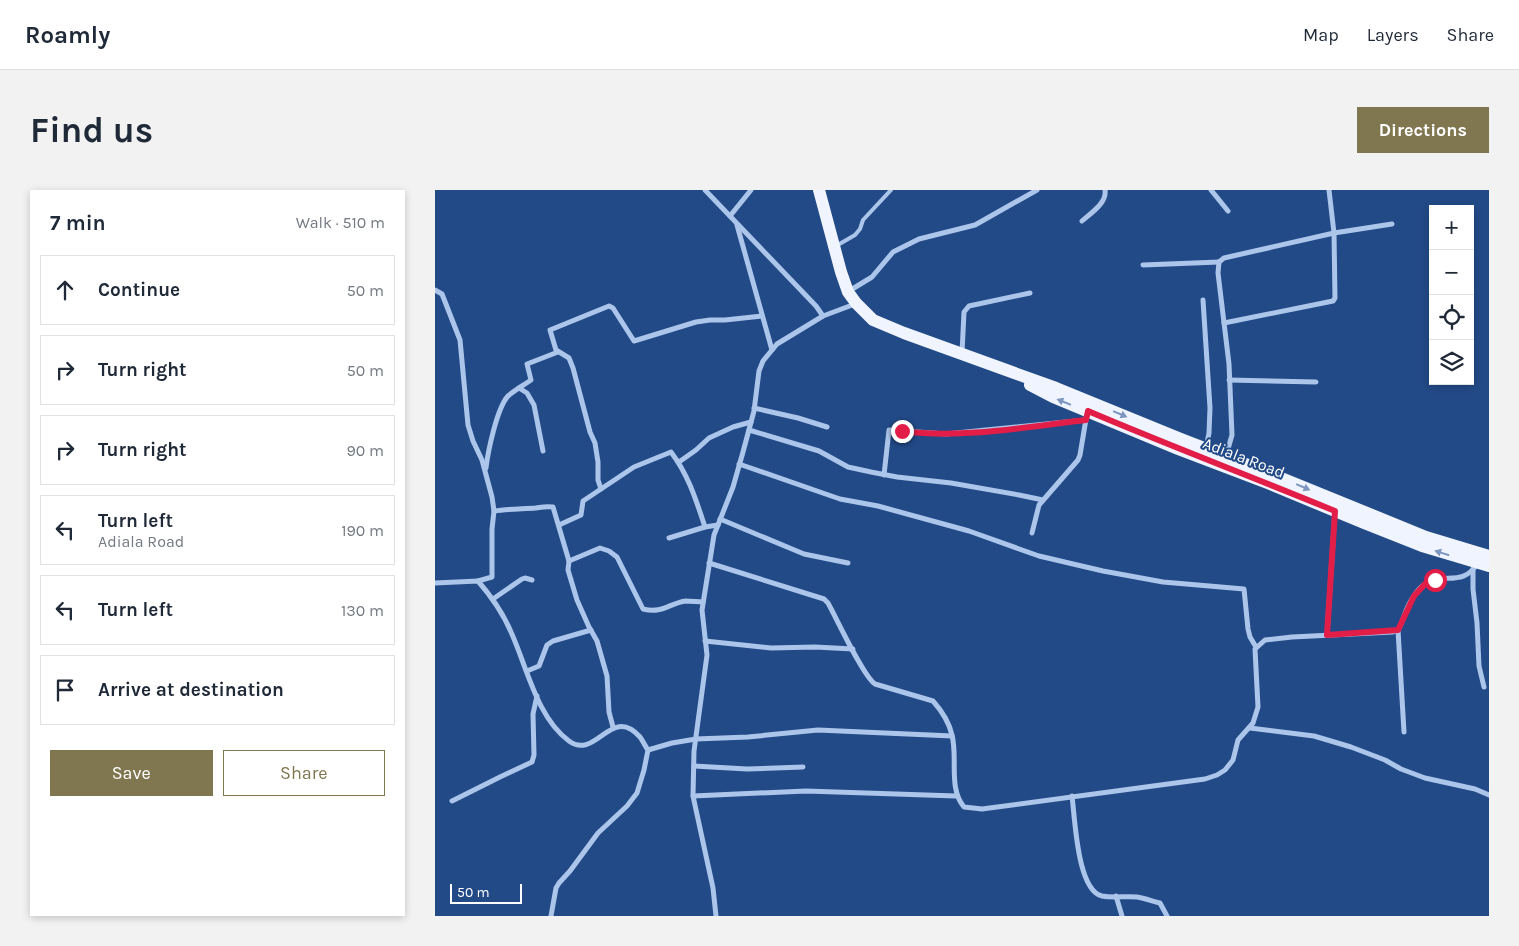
<!DOCTYPE html>
<html lang="en">
<head>
<meta charset="utf-8">
<style>
  :root { --surface:#fff; --page:#f2f2f3; --text:#1f2937; --muted:#747a83; --line:#e0e1e3; --accent:#80764f }
  body { margin:0; font-family:Karla,sans-serif; background:var(--page); color:var(--text) }
  .controls { position:absolute; right:15px; top:15px; display:grid; overflow:hidden; border-radius:0px; box-shadow:0 2px 8px #0003 }
  .controls button { width:45px; height:45px; display:grid; place-items:center; padding:0; border:0; border-bottom:1px solid var(--line); background:var(--surface); color:var(--text); font:25px sans-serif }
  .scale { position:absolute; left:15px; bottom:12px; width:72px; box-sizing:border-box; padding-left:5px; border:2px solid #fff; border-top:0; font-size:14px; line-height:18px; white-space:nowrap; color:#fff; -webkit-text-stroke:4px #224a87; paint-order:stroke }
  .stop { position:absolute; width:15px; height:15px; margin:-11px; border:4px solid #e11d48; border-radius:50%; background:#fff }
  .stop.end { background:#e11d48; border-color:#fff; box-shadow:0 1px 5px #0008 }
  .list { margin:0; padding:0; list-style:none }
  h2 { display:flex; justify-content:space-between; align-items:center; height:65px; margin:0; padding:0 20px; font-size:21px }
  h2 small { font-size:16px; font-weight:400; color:var(--muted) }
  .list li { display:grid; grid-template-columns:32px 1fr auto; gap:15px; align-items:center; box-sizing:border-box; height:70px; margin:0 10px 10px; padding:0 10px; border:1px solid var(--line); border-radius:0px }
  .list b { display:block; font-size:19px; white-space:nowrap }
  .list p { margin:0; font-size:16px; white-space:nowrap; color:var(--muted) }
  .list em { font-size:16px; font-style:normal; color:var(--muted) }
  .actions { display:flex; gap:10px; padding:15px 20px }
  .actions a { flex:1; padding:11px 0; border:1px solid var(--accent); border-radius:0px; text-align:center; font-size:18px; color:var(--accent) }
  .actions .main { background:var(--accent); color:#fff }
  .icon { flex:none; width:28px; height:28px; fill:none; stroke:currentColor; stroke-width:2; stroke-linecap:round; stroke-linejoin:round }
  .map { position:relative; flex:none; width:1054px; height:726px; overflow:hidden; border-radius:0px }
  header { display:flex; align-items:center; gap:30px; box-sizing:border-box; height:70px; padding:0 25px; background:var(--surface); border-bottom:1px solid var(--line) }
  header strong { font-size:24px }
  nav { display:flex; gap:28px; margin-inline-start:auto; font-size:18px }
  .intro { display:flex; align-items:center; justify-content:space-between; box-sizing:border-box; height:120px; padding:0 30px }
  h1 { margin:0; font-size:35px }
  .button { padding:12px 22px; border-radius:0px; background:var(--accent); color:#fff; font-size:18px; font-weight:700 }
  main { display:flex; gap:30px; padding:0 30px }
  aside { flex:1; background:var(--surface); border-radius:0px; box-shadow:0 2px 8px #0003 }
  .map>svg:first-child { display:block }
</style>
</head>
<body>
<header>
<strong>Roamly</strong>
<nav><a>Map</a><a>Layers</a><a>Share</a></nav>
</header>
<div class="intro"><h1>Find us</h1><a class="button">Directions</a></div>
<main>
<aside>
<h2>7 min<small>Walk · 510 m</small></h2>
<ul class="list">
<li><svg class="icon" aria-label="ahead" viewBox="0 0 24 24"><path d="M12 20V5M6 11l6-6 6 6"/></svg><div><b>Continue</b></div><em>50 m</em></li>
<li><svg class="icon" aria-label="right" viewBox="0 0 24 24"><path d="M7 20v-9h11M14 6l5 5-5 5"/></svg><div><b>Turn right</b></div><em>50 m</em></li>
<li><svg class="icon" aria-label="right" viewBox="0 0 24 24"><path d="M7 20v-9h11M14 6l5 5-5 5"/></svg><div><b>Turn right</b></div><em>90 m</em></li>
<li><svg class="icon" aria-label="left" viewBox="0 0 24 24"><path d="M17 20v-9H6M10 6l-5 5 5 5"/></svg><div><b>Turn left</b><p>Adiala Road</p></div><em>190 m</em></li>
<li><svg class="icon" aria-label="left" viewBox="0 0 24 24"><path d="M17 20v-9H6M10 6l-5 5 5 5"/></svg><div><b>Turn left</b></div><em>130 m</em></li>
<li><svg class="icon" aria-label="arrive" viewBox="0 0 24 24"><path d="M6 21V4h12l-3 4 3 4H6"/></svg><div><b>Arrive at destination</b></div></li>
</ul>
<div class="actions"><a class="main">Save</a><a>Share</a></div>
</aside>
<div class="map">
<svg width="1054" height="726" viewBox="0 0 1054 726">
  <rect width="100%" height="100%" fill="#224a87"/>
  <g fill="none" stroke-linecap="round" stroke-linejoin="round">
    <path stroke="#acc5ea" stroke-width="4" d="M401,56L420,45L425,39L428,30L456,0"/>
    <g stroke="#acc5ea" stroke-width="5">
      <path d="M270,0L381,116L388,126"/>
      <path d="M776,0L793,21"/>
      <path d="M295,26L316,0"/>
      <path d="M647,31C656,23 672,13 670,0"/>
      <path d="M302,35L337,160"/>
      <path d="M708,75L784,72"/>
      <path d="M0,100L7,104L25,150L33,235L38,251L47,270L57,307L59,321L57,339V387L43,391"/>
      <path d="M414,101L437,87L458,62L484,49L540,35L602,0"/>
      <path d="M768,110L775,218L774,243L771,258"/>
      <path d="M789,133L898,111L900,108L899,43L894,0"/>
      <path d="M527,163L529,122L534,116L595,103"/>
      <path d="M794,190L881,192"/>
      <path d="M84,198L92,203L99,215L108,261"/>
      <path d="M319,218L363,228L392,237"/>
      <path d="M314,240L384,261L413,277L436,282L462,287L516,293L584,305L608,310"/>
      <path d="M791,266L797,245L794,174L783,83L784,72L789,68L899,43L957,34"/>
      <path d="M244,272L261,260L274,248L298,237L316,232"/>
      <path d="M304,274L405,309L443,316L534,341L604,366L668,381L728,392L809,399L813,439L815,447L821,457"/>
      <path d="M51,278C53,261 62,218 73,206C80,200 89,195 96,190L92,174L123,162"/>
      <path d="M449,285L454,240L511,244L651,230"/>
      <path d="M166,299L163,290V272L160,253L155,242L138,178L134,168L121,160L115,140L174,116L178,118L199,151L261,132L275,130H290L327,126"/>
      <path d="M59,321C73,319 87,319 101,318C107,317 112,316 118,317L134,371L133,380L142,410L154,437L162,451L172,486L174,522L178,537"/>
      <path d="M285,329L369,364L413,373"/>
      <path d="M124,335L146,325L148,311L199,277L236,262C254,286 261,310 270,337"/>
      <path d="M597,343L604,315L643,270L645,265L651,229"/>
      <path d="M234,348L270,337L283,335"/>
      <path d="M134,371L165,358L174,361L182,367L208,419C228,424 234,413 251,411C257,411 263,412 268,412"/>
      <path d="M274,373L389,409L393,413C402,429 428,486 440,494L498,511C506,520 514,532 517,545C523,568 513,598 529,617L547,619L770,589L782,585L790,580L798,570L803,550L818,533L823,517L820,459L830,450L857,447L958,442L963,440C966,436 967,431 969,426C973,415 980,401 990,394C1008,382 1028,397 1042,374"/>
      <path d="M1038,379V399L1042,433L1044,476L1049,497"/>
      <path d="M0,393L43,391C56,406 68,423 76,442C92,477 102,528 134,551C161,571 176,514 205,547C208,551 210,556 213,560L237,553L261,549L313,547L383,540L517,546"/>
      <path d="M58,409L87,389L90,388L97,390"/>
      <path d="M963,440L969,542"/>
      <path d="M892,445L900,321"/>
      <path d="M270,451L336,458L380,457L418,459"/>
      <path d="M92,481L104,476L112,455L118,451L156,440"/>
      <path d="M815,538L879,546L916,557L950,570L966,579L990,588L1040,599L1054,605"/>
      <path d="M259,576L312,579L368,577"/>
      <path d="M258,606L371,601L521,606"/>
      <path d="M637,606C640,628 642,700 667,706C678,708 691,706 702,707C709,708 717,711 725,713L732,726"/>
      <path d="M17,611L65,587L97,572L99,565L98,524L102,506"/>
      <path d="M681,706L687,726"/>
      <path d="M116,726L121,698L124,693L135,681L163,643L192,616L202,603L209,580L213,560"/>
      <path d="M281,726L278,698L258,606L259,561L272,465L267,420L279,345L298,297L308,262L319,221L324,181L328,171L342,154L388,126L420,114"/>
    </g>
    <g stroke="#eff4fe" stroke-width="12">
      <path d="M384,0L406,82L413,102L421,113L438,130L469,143L621,198L746,249L839,285L991,347L1054,366"/>
      <path d="M595,195L618,207L743,259L835,294L929,333L987,356L1054,376"/>
    </g>
  </g>
  <defs><path id="oneway-solid" d="M-6-.8H1V-3.2L6.5 0L1 3.2V.8H-6Z" transform="scale(1.25)"/></defs>
  <g fill="#7e96bd">
    <use href="#oneway-solid" transform="translate(629 212) rotate(-158)"/>
    <use href="#oneway-solid" transform="translate(685 224) rotate(23)"/>
    <use href="#oneway-solid" transform="translate(868 297) rotate(23)"/>
    <use href="#oneway-solid" transform="translate(1007 363) rotate(-163)"/>
  </g>
  <g fill="none" stroke-linecap="round" stroke-linejoin="round">
    <path stroke="#e11d48" stroke-width="6" d="M467,241C528,249 590,237 651,230L653,221C735,256 818,287 900,321L892,445L963,440L979,406L991,393L1000,390"/>
  </g>
  <g text-anchor="middle" stroke-width="4" stroke-linejoin="round" paint-order="stroke">
    <g font-size="16" fill="#fff" stroke="#224a87">
      <text transform="translate(809 267) rotate(21)" y="6">Adiala Road</text>
    </g>
  </g>
</svg>
<div class="controls">
<button>+</button>
<button>−</button>
<button><svg class="icon" aria-label="locate" viewBox="0 0 24 24"><circle cx="12" cy="12" r="6"/><path d="M12 2v4M12 18v4M2 12h4M18 12h4"/></svg></button>
<button><svg class="icon" aria-label="layers" viewBox="0 0 24 24"><path d="M12 4l9 5-9 5-9-5zM3 14l9 5 9-5"/></svg></button>
</div>
<div class="scale">50 m</div>
<div class="stop" style="left:1000px;top:390px"></div>
<div class="stop end" style="left:467px;top:241px"></div>
</div>
</main>
</body>
</html>
